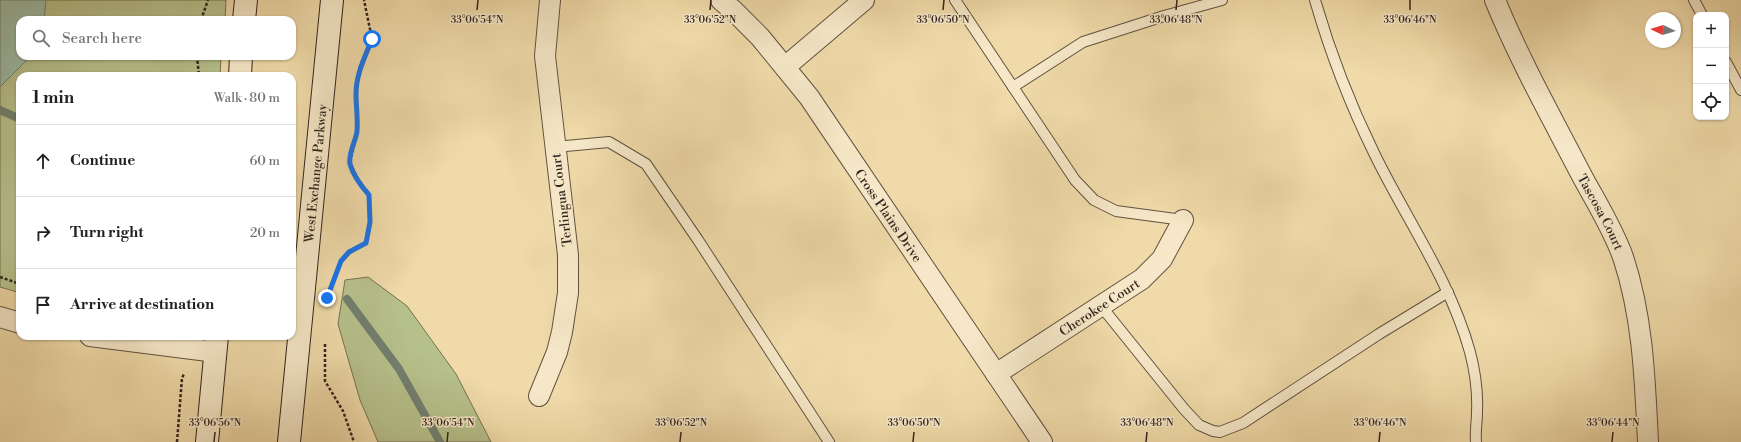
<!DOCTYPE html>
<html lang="en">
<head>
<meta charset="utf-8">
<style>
  :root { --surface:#fff; --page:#f6f6f6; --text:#202124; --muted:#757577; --line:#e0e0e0 }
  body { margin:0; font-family:"Libre Bodoni",serif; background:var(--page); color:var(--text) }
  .controls { position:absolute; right:12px; top:12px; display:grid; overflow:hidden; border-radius:8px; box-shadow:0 1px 3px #0004 }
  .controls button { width:36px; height:36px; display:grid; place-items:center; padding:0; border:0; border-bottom:1px solid var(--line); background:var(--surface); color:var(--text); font:20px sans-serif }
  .compass { position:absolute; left:1645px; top:12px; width:36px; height:36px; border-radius:50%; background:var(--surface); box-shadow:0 1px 3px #0004; rotate:274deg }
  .stop { position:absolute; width:12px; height:12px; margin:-9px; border:3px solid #1a73e8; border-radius:50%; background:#fff }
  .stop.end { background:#1a73e8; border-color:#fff; box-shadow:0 1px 4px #0008 }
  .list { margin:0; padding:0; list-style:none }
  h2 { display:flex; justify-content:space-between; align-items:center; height:52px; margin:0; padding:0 16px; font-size:17px }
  h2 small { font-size:13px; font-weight:400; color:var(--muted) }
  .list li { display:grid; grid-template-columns:26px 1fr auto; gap:12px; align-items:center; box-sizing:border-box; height:72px; padding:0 16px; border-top:1px solid var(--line) }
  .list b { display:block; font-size:15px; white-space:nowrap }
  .list em { font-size:13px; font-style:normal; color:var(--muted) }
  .icon { flex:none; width:22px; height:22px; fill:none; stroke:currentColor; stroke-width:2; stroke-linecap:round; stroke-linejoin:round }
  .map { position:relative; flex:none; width:1741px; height:442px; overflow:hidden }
  .search { position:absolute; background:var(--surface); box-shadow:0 1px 3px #0004; left:16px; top:16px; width:280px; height:44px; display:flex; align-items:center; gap:10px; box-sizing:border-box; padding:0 14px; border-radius:12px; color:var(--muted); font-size:15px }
  .panel { position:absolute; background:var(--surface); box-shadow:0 1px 3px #0004; left:16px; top:72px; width:280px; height:268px; border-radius:12px }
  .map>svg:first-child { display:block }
</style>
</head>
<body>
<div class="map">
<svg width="1741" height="442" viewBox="0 0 1741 442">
  <rect width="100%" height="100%" fill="#f0daa9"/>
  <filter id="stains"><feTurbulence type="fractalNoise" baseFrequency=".005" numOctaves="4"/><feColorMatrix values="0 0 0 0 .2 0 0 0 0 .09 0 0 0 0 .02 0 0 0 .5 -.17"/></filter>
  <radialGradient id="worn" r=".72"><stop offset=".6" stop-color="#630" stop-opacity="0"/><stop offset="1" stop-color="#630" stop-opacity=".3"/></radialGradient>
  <g fill="#b6c08b" stroke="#747254">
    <path d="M0,0H226L225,20H20V56H221L220,76H20V293L0,287Z"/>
    <path d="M368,277L407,306L456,374L491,442H378L360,400L338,324L345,280Z"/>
  </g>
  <path fill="#9bbba5" stroke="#717f6f" d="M0,0H46L44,20H20V56H31L0,87Z"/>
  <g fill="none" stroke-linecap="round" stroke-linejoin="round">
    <g stroke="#717f6f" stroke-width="8">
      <path d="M0,110L20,119"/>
      <path d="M347,299L399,369L440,442"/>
    </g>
    <defs>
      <g id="service">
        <path d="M955,0L1075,180L1094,200L1116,211L1183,220"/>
        <path d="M1315,0C1330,52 1350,104 1374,153C1406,219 1450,280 1470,352C1475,371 1478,391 1477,412C1477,422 1475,432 1476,442"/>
        <path d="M1694,0L1702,15"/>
        <path d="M1726,62L1741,90"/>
        <path d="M1013,87L1083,42L1164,16L1222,0"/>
        <path d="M555,147L609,142L646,164L698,240L829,442"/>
        <path d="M1101,306L1184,409L1199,425L1213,431L1220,432L1243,423L1379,334L1448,292"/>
      </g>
      <g id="minor">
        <path id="s1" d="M721,0L734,11L760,37L809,97L1042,442"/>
        <path id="s2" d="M1495,0C1520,61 1552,118 1582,176C1596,202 1613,229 1623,257C1643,317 1645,380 1648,442"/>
        <path d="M785,67L864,0"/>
        <path d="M0,317L20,323"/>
        <path d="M90,336L216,352"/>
        <path id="s3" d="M996,374L1142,279L1162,259L1183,220"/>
        <path d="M539,396L557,352L562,332L568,293V255L545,56L550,0"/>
      </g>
      <g id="secondary">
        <path d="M244,20L246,0"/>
        <path d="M240,76L241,56"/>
        <path d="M207,442L217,336"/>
        <path id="s4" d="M289,442L332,0"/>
      </g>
    </defs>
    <use href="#service" stroke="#615241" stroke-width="12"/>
    <use href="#minor" stroke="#615241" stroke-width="22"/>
    <use href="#secondary" stroke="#31241e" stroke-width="24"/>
    <g stroke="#31241e" stroke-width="2.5" stroke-dasharray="3 2" stroke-linecap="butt">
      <path d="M201,20L208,0"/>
      <path d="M197,56L199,76"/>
      <path d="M0,277L20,284"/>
      <path d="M329,291C340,263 339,258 366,243L370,222L369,195L361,185L350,163L357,132L356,95L357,81L360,66L372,39L364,0"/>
      <path d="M325,344V381L343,411L354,442"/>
      <path d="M177,442L182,378L184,374"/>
    </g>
    <use href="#service" stroke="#f5e7c7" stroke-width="10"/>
    <use href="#minor" stroke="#f5e7c7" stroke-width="20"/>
    <use href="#secondary" stroke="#f5e7c7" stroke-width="22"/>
  </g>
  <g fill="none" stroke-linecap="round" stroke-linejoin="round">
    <path stroke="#1a73e8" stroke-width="5" d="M327,298L341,261L349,252L366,243L370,222L369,195C362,187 353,175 350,164C348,153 356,141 357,131C358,119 356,106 356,94C356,74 365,57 372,39"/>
  </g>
  <path fill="none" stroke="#31241e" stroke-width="1.5" d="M477,10L478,0M710,10L711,0M943,10L944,0M1176,10L1177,0M1410,10V0M214,442L215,432M447,442L448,432M680,442L681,432M913,442L914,432M1146,442L1147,432M1379,442L1380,432M1612,442L1613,432"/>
  <g text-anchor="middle" stroke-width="3" stroke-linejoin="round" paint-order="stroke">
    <g font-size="13" fill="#31241e" stroke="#f5e7c7">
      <text dy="5" stroke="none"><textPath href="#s4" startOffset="270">West Exchange Parkway</textPath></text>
      <text transform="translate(561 200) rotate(-97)" y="5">Terlingua Court</text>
      <text dy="5" stroke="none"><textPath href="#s2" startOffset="237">Tascosa Court</textPath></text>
      <text dy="5" stroke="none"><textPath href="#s1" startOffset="274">Cross Plains Drive</textPath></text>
      <text dy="5" stroke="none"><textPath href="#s3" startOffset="123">Cherokee Court</textPath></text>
    </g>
  </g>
  <g font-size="10" text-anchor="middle" fill="#31241e" stroke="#f5e7c7" stroke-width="3" stroke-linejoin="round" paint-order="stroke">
    <text x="477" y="23">33°06'54"N</text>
    <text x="710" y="23">33°06'52"N</text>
    <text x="943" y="23">33°06'50"N</text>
    <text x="1176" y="23">33°06'48"N</text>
    <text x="1410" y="23">33°06'46"N</text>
    <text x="215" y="426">33°06'56"N</text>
    <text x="448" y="426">33°06'54"N</text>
    <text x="681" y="426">33°06'52"N</text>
    <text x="914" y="426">33°06'50"N</text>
    <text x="1147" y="426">33°06'48"N</text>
    <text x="1380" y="426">33°06'46"N</text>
    <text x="1613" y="426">33°06'44"N</text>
  </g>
  <rect width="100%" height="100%" filter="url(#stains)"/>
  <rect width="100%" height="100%" fill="url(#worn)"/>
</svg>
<div class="controls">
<button>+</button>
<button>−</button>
<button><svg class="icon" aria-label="locate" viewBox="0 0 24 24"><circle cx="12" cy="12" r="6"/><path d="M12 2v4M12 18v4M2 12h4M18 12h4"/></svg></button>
</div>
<svg class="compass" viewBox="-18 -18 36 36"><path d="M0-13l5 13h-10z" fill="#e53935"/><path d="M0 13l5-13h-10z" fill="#757577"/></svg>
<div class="stop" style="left:372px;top:39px"></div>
<div class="stop end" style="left:327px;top:298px"></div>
<div class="search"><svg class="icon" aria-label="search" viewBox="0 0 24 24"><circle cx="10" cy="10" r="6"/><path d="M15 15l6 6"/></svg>Search here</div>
<section class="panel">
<h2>1 min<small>Walk · 80 m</small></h2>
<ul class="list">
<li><svg class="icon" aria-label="ahead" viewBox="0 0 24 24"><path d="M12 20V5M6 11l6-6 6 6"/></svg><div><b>Continue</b></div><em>60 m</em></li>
<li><svg class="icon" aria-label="right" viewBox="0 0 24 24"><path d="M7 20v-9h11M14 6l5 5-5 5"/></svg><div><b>Turn right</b></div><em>20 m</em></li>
<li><svg class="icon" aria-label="arrive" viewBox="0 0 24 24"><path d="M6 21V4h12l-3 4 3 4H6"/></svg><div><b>Arrive at destination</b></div></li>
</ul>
</section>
</div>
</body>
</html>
